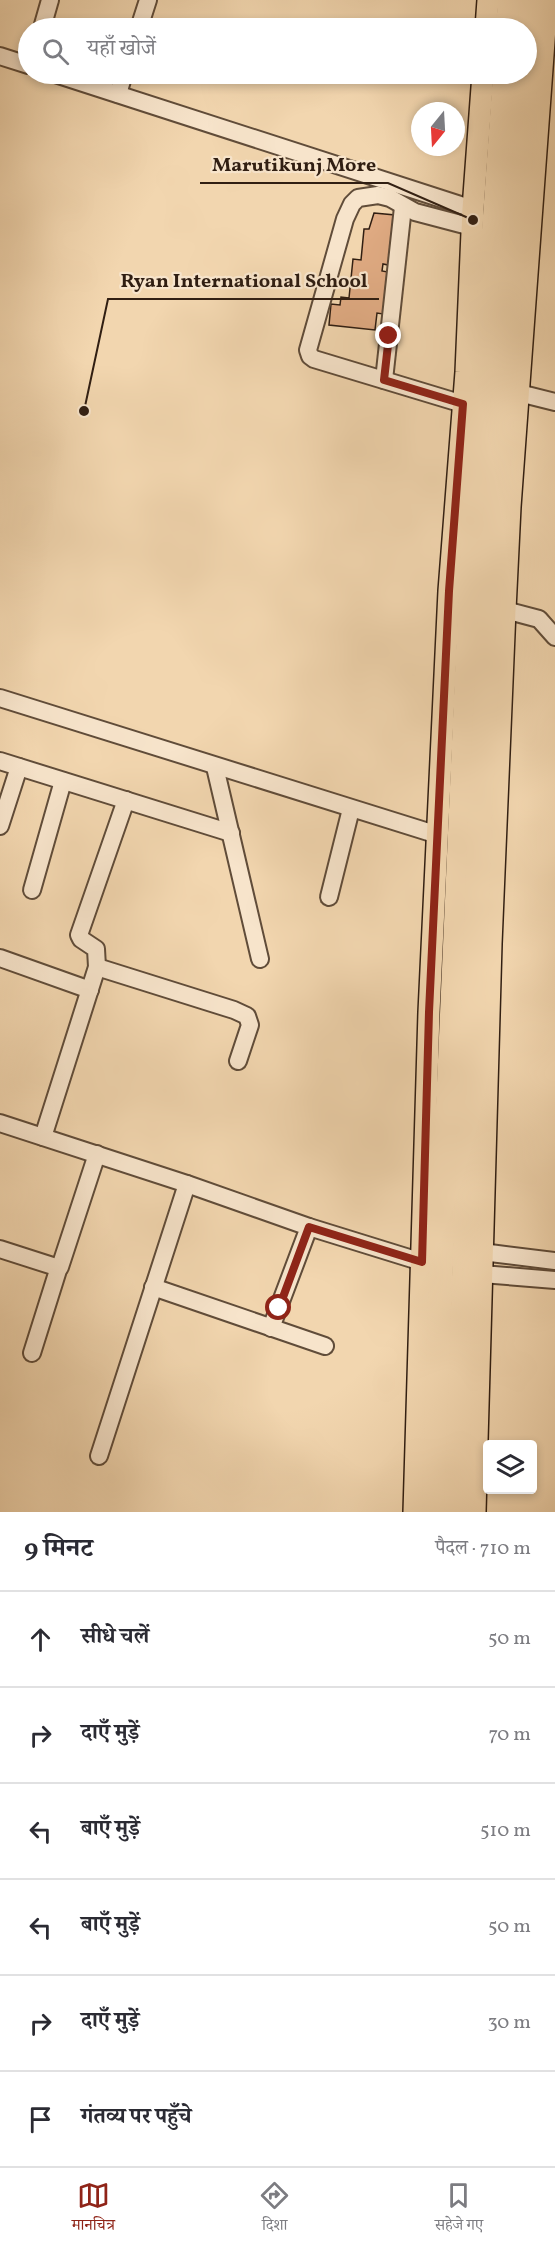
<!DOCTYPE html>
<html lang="hi">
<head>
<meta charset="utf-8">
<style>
  :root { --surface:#fff; --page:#f7f7f7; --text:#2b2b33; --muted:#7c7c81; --line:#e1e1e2; --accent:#8f2418 }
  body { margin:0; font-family:Vollkorn,"Noto Serif Devanagari",serif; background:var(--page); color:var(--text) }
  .controls { position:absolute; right:18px; bottom:18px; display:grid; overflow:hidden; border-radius:6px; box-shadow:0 3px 9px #0003 }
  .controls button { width:54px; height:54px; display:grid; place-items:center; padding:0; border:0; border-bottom:2px solid var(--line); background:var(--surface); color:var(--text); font:30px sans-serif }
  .compass { position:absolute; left:411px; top:102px; width:54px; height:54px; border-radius:50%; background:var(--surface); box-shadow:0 3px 9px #0003; rotate:198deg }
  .stop { position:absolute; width:18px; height:18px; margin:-14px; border:4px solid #8f2418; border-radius:50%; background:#fff }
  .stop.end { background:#8f2418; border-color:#fff; box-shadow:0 2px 6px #0008 }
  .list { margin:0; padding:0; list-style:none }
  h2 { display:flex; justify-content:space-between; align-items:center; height:78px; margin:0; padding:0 24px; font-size:26px }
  h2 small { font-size:20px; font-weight:400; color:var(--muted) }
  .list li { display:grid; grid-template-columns:39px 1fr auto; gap:18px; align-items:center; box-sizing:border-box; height:96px; padding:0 24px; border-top:2px solid var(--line) }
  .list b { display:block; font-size:22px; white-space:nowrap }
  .list em { font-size:20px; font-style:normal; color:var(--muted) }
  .icon { flex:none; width:33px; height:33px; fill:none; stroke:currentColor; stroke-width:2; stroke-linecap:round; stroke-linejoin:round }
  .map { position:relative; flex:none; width:555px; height:1512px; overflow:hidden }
  .search { position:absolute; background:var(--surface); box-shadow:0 3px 9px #0003; left:18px; right:18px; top:18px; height:66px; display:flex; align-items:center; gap:15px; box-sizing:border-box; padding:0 21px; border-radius:33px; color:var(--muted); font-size:22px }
  .sheet { height:654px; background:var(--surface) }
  nav { display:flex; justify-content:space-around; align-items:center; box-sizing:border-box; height:84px; border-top:2px solid var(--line); background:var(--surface); font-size:16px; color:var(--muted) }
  nav a { display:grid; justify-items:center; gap:3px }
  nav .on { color:var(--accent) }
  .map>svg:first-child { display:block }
</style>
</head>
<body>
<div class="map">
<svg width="555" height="1512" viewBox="0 0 555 1512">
  <rect width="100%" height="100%" fill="#f2d6af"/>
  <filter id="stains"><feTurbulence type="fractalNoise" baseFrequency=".00333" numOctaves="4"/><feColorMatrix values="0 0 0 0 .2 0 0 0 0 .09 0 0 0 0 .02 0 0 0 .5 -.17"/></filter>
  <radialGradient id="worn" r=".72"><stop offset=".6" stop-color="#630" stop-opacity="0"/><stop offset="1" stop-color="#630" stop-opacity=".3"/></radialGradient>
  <path fill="#dfaa82" stroke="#301e12" stroke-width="1.5" d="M374,213L395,215L393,266L383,264L382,271L388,272L383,314L377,313L375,330L329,325L331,304L340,305L341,297L349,298L353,259L361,260L364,229H369Z"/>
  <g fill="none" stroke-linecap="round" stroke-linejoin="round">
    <defs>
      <g id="minor">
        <path d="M42,28L50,0"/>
        <path d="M139,28L148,0"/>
        <path d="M0,56L28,65"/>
        <path d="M55,74L473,209"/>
        <path d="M118,94L124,74"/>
        <path d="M384,380L403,207"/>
        <path d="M519,393L555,402"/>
        <path d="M463,404L314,359L310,356L308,350L345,219L352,204L358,198L378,195L390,198L415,212L472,227"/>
        <path d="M505,610L539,619L555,637"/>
        <path d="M0,698L438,835"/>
        <path d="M0,761L231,833"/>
        <path d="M215,767L260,959"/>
        <path d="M0,826L19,767"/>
        <path d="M32,890L63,781"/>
        <path d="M329,897L351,809"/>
        <path d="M0,958L90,990"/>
        <path d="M97,967L234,1010L247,1016L250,1025L238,1061"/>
        <path d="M0,1123L187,1184L309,1227L422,1262"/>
        <path d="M43,1137L97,967L96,949L81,939L79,935L126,800"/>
        <path d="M0,1249L56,1267H60L97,1154"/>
        <path d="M482,1252L555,1261"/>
        <path d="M482,1274L555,1280"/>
        <path d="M153,1287L325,1346"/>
        <path d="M271,1328L309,1227"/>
        <path d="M32,1353L59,1267"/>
        <path d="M99,1456L187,1184"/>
      </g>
      <g id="major">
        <path d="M486,28L488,0"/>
        <path d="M414,1512L429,1012L449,591L466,372L473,209L483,74"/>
        <path d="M475,1512L491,944L505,610L510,507L547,0"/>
      </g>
      <g id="highway">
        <path d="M508,28L510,0"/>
        <path d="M526,69L532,0"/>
        <path d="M434,1512L441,1265L474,514L505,74"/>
        <path d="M456,1512L479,836L495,512L526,74"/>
      </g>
    </defs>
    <use href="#minor" stroke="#604c39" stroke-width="20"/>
    <use href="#major" stroke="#301e12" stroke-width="24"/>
    <use href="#highway" stroke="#301e12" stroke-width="27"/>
    <use href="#minor" stroke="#f7e4cb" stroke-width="16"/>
    <use href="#major" stroke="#f2d6af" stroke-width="21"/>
    <use href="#highway" stroke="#f2d6af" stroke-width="24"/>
  </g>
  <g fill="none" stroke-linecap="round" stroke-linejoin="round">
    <path stroke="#8f2418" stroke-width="8" d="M279,1308L309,1227L422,1262L429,1012L449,591L463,404L384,380L389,336"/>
  </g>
  <path fill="none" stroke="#301e12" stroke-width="2" d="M473 220L388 183H200M84 411L108 299H379"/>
  <g fill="#301e12" stroke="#f7e4cb" stroke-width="2">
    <circle cx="473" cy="220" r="6"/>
    <circle cx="84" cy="411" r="6"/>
  </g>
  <g font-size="20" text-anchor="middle" font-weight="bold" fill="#301e12" stroke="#f7e4cb" stroke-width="4.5" stroke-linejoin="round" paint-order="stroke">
    <text x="294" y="171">Marutikunj More</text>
    <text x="244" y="287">Ryan International School</text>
  </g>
  <rect width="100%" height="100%" filter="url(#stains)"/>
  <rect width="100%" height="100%" fill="url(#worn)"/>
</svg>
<div class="controls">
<button><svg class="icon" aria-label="layers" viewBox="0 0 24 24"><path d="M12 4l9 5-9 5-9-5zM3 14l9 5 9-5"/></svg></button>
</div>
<svg class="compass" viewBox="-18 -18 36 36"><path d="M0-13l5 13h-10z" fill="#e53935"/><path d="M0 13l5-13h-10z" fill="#7c7c81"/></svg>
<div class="stop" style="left:279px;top:1308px"></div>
<div class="stop end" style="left:389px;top:336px"></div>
<div class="search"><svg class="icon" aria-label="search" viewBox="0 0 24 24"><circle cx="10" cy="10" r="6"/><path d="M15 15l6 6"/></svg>यहाँ खोजें</div>
</div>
<section class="sheet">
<h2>9 मिनट<small>पैदल · 710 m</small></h2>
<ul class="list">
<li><svg class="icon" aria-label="ahead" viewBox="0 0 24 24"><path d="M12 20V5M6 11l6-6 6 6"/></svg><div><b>सीधे चलें</b></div><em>50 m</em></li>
<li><svg class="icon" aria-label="right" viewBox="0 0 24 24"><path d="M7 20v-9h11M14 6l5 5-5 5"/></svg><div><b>दाएँ मुड़ें</b></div><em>70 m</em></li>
<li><svg class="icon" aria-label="left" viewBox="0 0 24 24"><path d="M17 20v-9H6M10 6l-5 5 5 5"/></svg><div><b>बाएँ मुड़ें</b></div><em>510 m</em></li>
<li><svg class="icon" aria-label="left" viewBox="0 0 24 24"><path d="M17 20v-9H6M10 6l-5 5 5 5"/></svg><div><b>बाएँ मुड़ें</b></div><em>50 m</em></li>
<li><svg class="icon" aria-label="right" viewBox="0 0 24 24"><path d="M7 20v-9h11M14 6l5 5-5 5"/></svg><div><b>दाएँ मुड़ें</b></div><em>30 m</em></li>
<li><svg class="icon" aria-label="arrive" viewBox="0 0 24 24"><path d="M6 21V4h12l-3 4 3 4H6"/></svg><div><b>गंतव्य पर पहुँचे</b></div></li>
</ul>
</section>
<nav>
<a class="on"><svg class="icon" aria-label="map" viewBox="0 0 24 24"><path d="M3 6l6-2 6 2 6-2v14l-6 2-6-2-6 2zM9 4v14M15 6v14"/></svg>मानचित्र</a>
<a><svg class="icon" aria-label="directions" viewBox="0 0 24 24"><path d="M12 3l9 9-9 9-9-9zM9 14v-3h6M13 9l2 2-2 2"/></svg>दिशा</a>
<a><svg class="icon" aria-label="saved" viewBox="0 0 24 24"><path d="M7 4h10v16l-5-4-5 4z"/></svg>सहेजे गए</a>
</nav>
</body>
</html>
